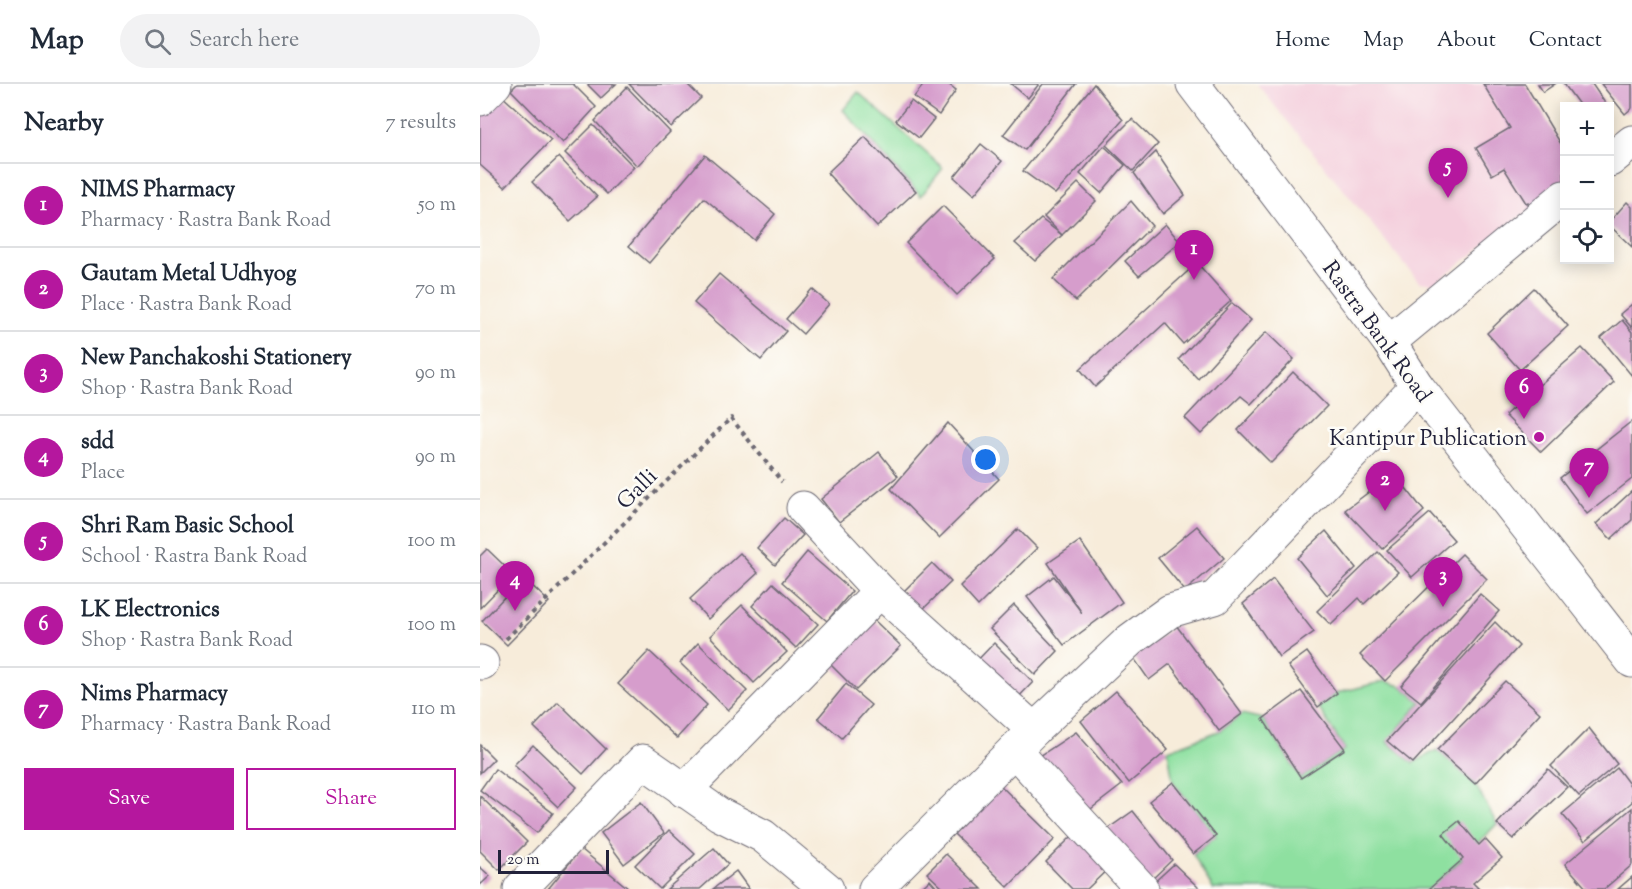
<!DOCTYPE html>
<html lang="en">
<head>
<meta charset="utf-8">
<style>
  :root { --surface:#fff; --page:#f2f2f3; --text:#1f2937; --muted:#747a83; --line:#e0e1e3; --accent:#b5179e }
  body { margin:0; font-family:"Sorts Mill Goudy",serif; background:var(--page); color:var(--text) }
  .controls { position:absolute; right:18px; top:18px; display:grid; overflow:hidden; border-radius:0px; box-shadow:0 3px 15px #0003 }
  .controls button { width:54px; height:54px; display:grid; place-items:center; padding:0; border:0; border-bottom:2px solid var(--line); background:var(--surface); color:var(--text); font:30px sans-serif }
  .scale { position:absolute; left:18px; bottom:15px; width:111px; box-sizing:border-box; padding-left:6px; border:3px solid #22223b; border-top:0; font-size:16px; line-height:21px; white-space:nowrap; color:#22223b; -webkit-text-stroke:4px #fdfcf7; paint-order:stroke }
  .you { position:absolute; left:506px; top:376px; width:21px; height:21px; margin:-15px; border:4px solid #fff; border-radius:50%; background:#1a73e8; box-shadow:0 0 0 9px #1a73e833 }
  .badge { display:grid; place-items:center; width:39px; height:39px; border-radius:50%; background:var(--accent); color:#fff; font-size:20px; font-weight:700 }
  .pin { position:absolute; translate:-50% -50px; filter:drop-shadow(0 2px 3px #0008) }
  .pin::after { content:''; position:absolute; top:32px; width:21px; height:18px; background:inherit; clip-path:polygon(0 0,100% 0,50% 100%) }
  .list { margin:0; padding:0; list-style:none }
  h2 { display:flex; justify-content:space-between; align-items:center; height:78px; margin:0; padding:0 24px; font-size:26px }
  h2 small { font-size:20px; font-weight:400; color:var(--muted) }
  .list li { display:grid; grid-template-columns:39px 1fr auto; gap:18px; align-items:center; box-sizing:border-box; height:84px; padding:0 24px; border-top:2px solid var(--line) }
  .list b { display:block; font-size:22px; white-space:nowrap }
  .list p { margin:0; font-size:20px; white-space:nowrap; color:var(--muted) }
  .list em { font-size:20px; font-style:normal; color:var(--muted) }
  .actions { display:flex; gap:12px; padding:18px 24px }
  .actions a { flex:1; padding:14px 0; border:2px solid var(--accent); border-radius:0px; text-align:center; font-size:21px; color:var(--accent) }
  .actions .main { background:var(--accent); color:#fff }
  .icon { flex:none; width:33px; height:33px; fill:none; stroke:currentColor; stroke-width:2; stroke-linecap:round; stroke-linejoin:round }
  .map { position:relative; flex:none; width:1152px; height:805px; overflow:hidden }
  header { display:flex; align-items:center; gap:36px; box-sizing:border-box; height:84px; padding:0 30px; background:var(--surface); border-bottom:2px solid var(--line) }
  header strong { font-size:28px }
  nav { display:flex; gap:33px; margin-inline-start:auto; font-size:21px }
  .search { width:420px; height:54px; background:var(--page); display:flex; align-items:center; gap:15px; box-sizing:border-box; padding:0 21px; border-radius:33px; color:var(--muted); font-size:22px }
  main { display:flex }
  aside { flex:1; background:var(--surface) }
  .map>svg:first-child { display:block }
</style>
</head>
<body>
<header>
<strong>Map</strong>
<div class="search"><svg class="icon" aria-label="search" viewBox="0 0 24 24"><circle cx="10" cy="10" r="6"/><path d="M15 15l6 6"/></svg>Search here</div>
<nav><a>Home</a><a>Map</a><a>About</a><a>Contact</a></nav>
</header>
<main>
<aside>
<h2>Nearby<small>7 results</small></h2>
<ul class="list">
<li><span class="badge">1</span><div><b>NIMS Pharmacy</b><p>Pharmacy · Rastra Bank Road</p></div><em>50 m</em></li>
<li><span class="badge">2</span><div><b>Gautam Metal Udhyog</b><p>Place · Rastra Bank Road</p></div><em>70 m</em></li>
<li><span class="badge">3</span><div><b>New Panchakoshi Stationery</b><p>Shop · Rastra Bank Road</p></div><em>90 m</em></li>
<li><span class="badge">4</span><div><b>sdd</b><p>Place</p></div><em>90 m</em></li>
<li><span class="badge">5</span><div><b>Shri Ram Basic School</b><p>School · Rastra Bank Road</p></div><em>100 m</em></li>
<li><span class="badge">6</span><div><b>LK Electronics</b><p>Shop · Rastra Bank Road</p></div><em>100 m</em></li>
<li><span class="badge">7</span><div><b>Nims Pharmacy</b><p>Pharmacy · Rastra Bank Road</p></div><em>110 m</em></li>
</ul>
<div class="actions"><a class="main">Save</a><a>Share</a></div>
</aside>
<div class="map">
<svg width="1152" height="805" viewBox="0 0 1152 805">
  <rect width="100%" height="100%" fill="#fdfcf7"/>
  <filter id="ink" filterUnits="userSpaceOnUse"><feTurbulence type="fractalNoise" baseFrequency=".0167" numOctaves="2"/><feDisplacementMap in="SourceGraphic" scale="12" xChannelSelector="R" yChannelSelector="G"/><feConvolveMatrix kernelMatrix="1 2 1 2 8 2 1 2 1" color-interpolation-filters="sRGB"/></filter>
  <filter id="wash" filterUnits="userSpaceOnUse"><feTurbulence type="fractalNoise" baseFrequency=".008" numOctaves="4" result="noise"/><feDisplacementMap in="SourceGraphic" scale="24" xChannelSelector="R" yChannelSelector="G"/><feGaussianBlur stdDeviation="1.35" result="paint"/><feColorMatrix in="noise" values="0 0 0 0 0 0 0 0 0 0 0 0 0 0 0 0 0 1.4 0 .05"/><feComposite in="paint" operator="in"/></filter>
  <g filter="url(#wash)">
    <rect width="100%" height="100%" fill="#f7ecda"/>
    <path fill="#f4cfdd" d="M777,0H1045L1084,65V99L954,200L939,198Z"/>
    <g fill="#8ee0a0" stroke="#58816e" stroke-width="1.5">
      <path d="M378,8L463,84L441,112L363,26Z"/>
      <path d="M905,597L921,602L941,618L907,658L933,679L957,666L995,700L1017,740L951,805H733L713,770L736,752L693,698L688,666L739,647L762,630L783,635L821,694L865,665L838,623L857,609Z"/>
    </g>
    <g id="blocks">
      <g fill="#d69dcc">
        <path d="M37,0H93L116,23L83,59L31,6Z"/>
        <path d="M107,0H136L121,14Z"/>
        <path d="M149,0H207L221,14L191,43Z"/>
        <path d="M444,0H468L476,6L459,31L434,13Z"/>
        <path d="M531,0H559L548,14Z"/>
        <path d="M563,0H596L545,66L523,51Z"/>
        <path d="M614,0L643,36L575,110L543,87Z"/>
        <path d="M1003,0H1045L1084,65V99L1050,129L1048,118L1046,119L1024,84L1012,91L996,64L1030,44Z"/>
        <path d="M1058,0H1075L1063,8Z"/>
        <path d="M1084,0H1112L1127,22H1100Z"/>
        <path d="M1121,0H1152V24L1145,30Z"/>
        <path d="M147,3L190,48L157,82L115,37Z"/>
        <path d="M21,11L71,56L25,103L0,81V32Z"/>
        <path d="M431,17L454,35L439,54L416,36Z"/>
        <path d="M652,35L678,60L653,87L626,61Z"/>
        <path d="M113,41L154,83L127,110L85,69Z"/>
        <path d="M385,53L436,107L397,143L347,89Z"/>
        <path d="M501,60L522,77L494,111L474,93Z"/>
        <path d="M624,62L645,81L621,109L600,90Z"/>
        <path d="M676,68L705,111L683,130L654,89Z"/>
        <path d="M225,71L295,130L274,156L224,114L169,179L149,162Z"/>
        <path d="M79,73L117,113L90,137L52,98Z"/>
        <path d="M598,99L616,117L582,151L564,133Z"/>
        <path d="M651,117L672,142L596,217L573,195Z"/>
        <path d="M1147,118L1152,123V163L1130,142V137Z"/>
        <path d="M463,122L515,175L477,211L426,159Z"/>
        <path d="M561,135L582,151L555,177L535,159Z"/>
        <path d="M685,140L700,158L659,192L645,177Z"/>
        <path d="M717,179L751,217L703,260L685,239L615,303L600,285Z"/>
        <path d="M239,190L306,247L281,276L214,219Z"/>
        <path d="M1054,204L1088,242L1040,286L1007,249Z"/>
        <path d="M332,205L349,220L323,250L306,235Z"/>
        <path d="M752,219L771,236L718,295L699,275Z"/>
        <path d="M1152,220V244L1140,230Z"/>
        <path d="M1142,236L1152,248V292L1121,254Z"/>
        <path d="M786,248L814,275L771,320L761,312L721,350L705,334Z"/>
        <path d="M1102,264L1134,298L1061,368L1025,331Z"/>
        <path d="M813,288L847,322L791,379L758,346Z"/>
        <path d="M1152,337V395L1107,430L1080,394Z"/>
        <path d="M468,339L519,395L459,454L411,405Z"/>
        <path d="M399,368L418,392L359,438L341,415Z"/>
        <path d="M914,389L944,427L902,465L865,426Z"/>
        <path d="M1152,407V436L1131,455L1116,440Z"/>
        <path d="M950,429L974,456L932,493L907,466Z"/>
        <path d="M304,434L323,451L295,481L277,464Z"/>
        <path d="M717,442L744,474L705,507L678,474Z"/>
        <path d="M538,445L557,464L498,522L480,502Z"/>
        <path d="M846,447L876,484L847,511L817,474Z"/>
        <path d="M600,457L642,518L584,561L547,513L574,492L602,529L568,479Z"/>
        <path d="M7,465L33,490L0,524V472Z"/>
        <path d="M327,468L372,507L347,537L302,498Z"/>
        <path d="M898,468L918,488L884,520L879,514L851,541L837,527Z"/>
        <path d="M260,469L278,489L228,535L210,515Z"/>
        <path d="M982,470L1007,495L905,597L880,571Z"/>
        <path d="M452,479L471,498L439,529L421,510Z"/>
        <path d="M43,493L69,518L27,561L2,537Z"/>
        <path d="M793,495L834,548L799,573L763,520Z"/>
        <path d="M293,499L338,540L316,564L272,522Z"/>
        <path d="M1000,510L1019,527L941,618L921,602Z"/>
        <path d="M262,521L307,568L274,599L230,552Z"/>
        <path d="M534,521L578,567L555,591L510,545Z"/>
        <path d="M393,535L421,562L376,606L346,576Z"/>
        <path d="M1015,538L1039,562L933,679L907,657Z"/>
        <path d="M696,541L762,630L739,647L690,580L669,596L653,573Z"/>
        <path d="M218,559L267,607L248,626L200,579Z"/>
        <path d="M514,559L553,598L531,621L491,583Z"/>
        <path d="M169,567L227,621L197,654L138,600Z"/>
        <path d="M827,568L857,609L838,623L808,582Z"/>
        <path d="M1025,597L1060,629L995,700L957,666Z"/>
        <path d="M366,600L391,621L362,654L338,634Z"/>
        <path d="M636,607L688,666L649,699L601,637Z"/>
        <path d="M821,607L865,665L821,694L783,635Z"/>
        <path d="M78,618L126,665L103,690L54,643Z"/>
        <path d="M1109,644L1137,680L1099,712L1071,682Z"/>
        <path d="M596,648L642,701L603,731L557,674Z"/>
        <path d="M0,661L14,675L0,689Z"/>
        <path d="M53,661L97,703L78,723L34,681Z"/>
        <path d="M1137,684L1152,704V718L1105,757L1082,730Z"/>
        <path d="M15,685L73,729L57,749L0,706Z"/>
        <path d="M1068,685L1087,703L1033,755L1017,740Z"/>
        <path d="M693,698L736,752L713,770L669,717Z"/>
        <path d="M521,702L575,755L528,803L474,750Z"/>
        <path d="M0,712L47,758L19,786L0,767Z"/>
        <path d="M161,718L184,749L144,780L121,749Z"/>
        <path d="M1152,724V781L1124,805H1107L1085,780Z"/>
        <path d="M653,727L692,776L667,800L622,749Z"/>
        <path d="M979,737L999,761L1005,755L1022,774L993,799L999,805H949L983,775L963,750Z"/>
        <path d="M599,745L631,782L607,805H592L566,778Z"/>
        <path d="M189,746L215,770L180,805L155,781Z"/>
        <path d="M234,764L248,780L220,805H187Z"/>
        <path d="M101,765L149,805H68Z"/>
        <path d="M466,770L502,805H464L447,789Z"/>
        <path d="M694,780L720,805H674L671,801Z"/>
        <path d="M0,783L10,792L0,801Z"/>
        <path d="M256,787L269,805H233Z"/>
        <path d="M1152,793V805H1138Z"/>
        <path d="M450,796L458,805H440Z"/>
      </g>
    </g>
  </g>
  <g filter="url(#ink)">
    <use href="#blocks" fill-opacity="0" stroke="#6d6973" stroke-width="1.5"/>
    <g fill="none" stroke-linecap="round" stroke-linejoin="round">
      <defs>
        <g id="minor">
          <path d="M0,15L15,0"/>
          <path d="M323,424L400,507L554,646"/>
          <path d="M0,578L2,579"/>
          <path d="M534,666L662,805"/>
          <path d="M204,707L400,507"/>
          <path d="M40,805L163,677L239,730L283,752L347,805"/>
          <path d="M395,805L554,646L650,556L690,527L735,514L937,302"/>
        </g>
        <g id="secondary">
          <path d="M713,0L909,258L937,302L1152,577"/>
          <path d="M1130,76L1152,58"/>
          <path d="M909,258L1084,113"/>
        </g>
      </defs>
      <use href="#minor" stroke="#6d6973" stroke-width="35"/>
      <use href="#secondary" stroke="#6d6973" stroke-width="35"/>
      <path stroke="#6d6973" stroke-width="4" stroke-dasharray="4.5 4.5" stroke-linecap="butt" d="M26,555L251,334L302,398"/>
      <use href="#minor" stroke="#fff" stroke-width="33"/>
      <use href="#secondary" stroke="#fff" stroke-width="33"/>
    </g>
  </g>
  <circle fill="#b5179e" stroke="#fdfcf7" stroke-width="2" cx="1059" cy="353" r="6"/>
  <g text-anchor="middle" stroke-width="5" stroke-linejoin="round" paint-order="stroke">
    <g font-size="22" fill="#22223b" stroke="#fdfcf7">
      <text transform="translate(898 247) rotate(54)" y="8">Rastra Bank Road</text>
      <text transform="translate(156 404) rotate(-45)" y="8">Galli</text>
    </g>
    <g font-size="22" fill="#22223b" stroke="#fdfcf7" text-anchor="end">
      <text x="1047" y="361">Kantipur Publication</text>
    </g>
  </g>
</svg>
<div class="controls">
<button>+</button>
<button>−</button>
<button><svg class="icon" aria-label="locate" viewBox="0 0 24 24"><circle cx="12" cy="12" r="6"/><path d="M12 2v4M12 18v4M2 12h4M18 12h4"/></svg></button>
</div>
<div class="scale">20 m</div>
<div class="you"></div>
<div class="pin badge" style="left:714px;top:196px">1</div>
<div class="pin badge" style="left:905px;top:427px">2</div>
<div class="pin badge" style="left:963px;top:523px">3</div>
<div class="pin badge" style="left:35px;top:527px">4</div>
<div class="pin badge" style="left:968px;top:114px">5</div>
<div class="pin badge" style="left:1044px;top:335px">6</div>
<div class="pin badge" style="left:1109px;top:414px">7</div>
</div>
</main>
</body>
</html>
